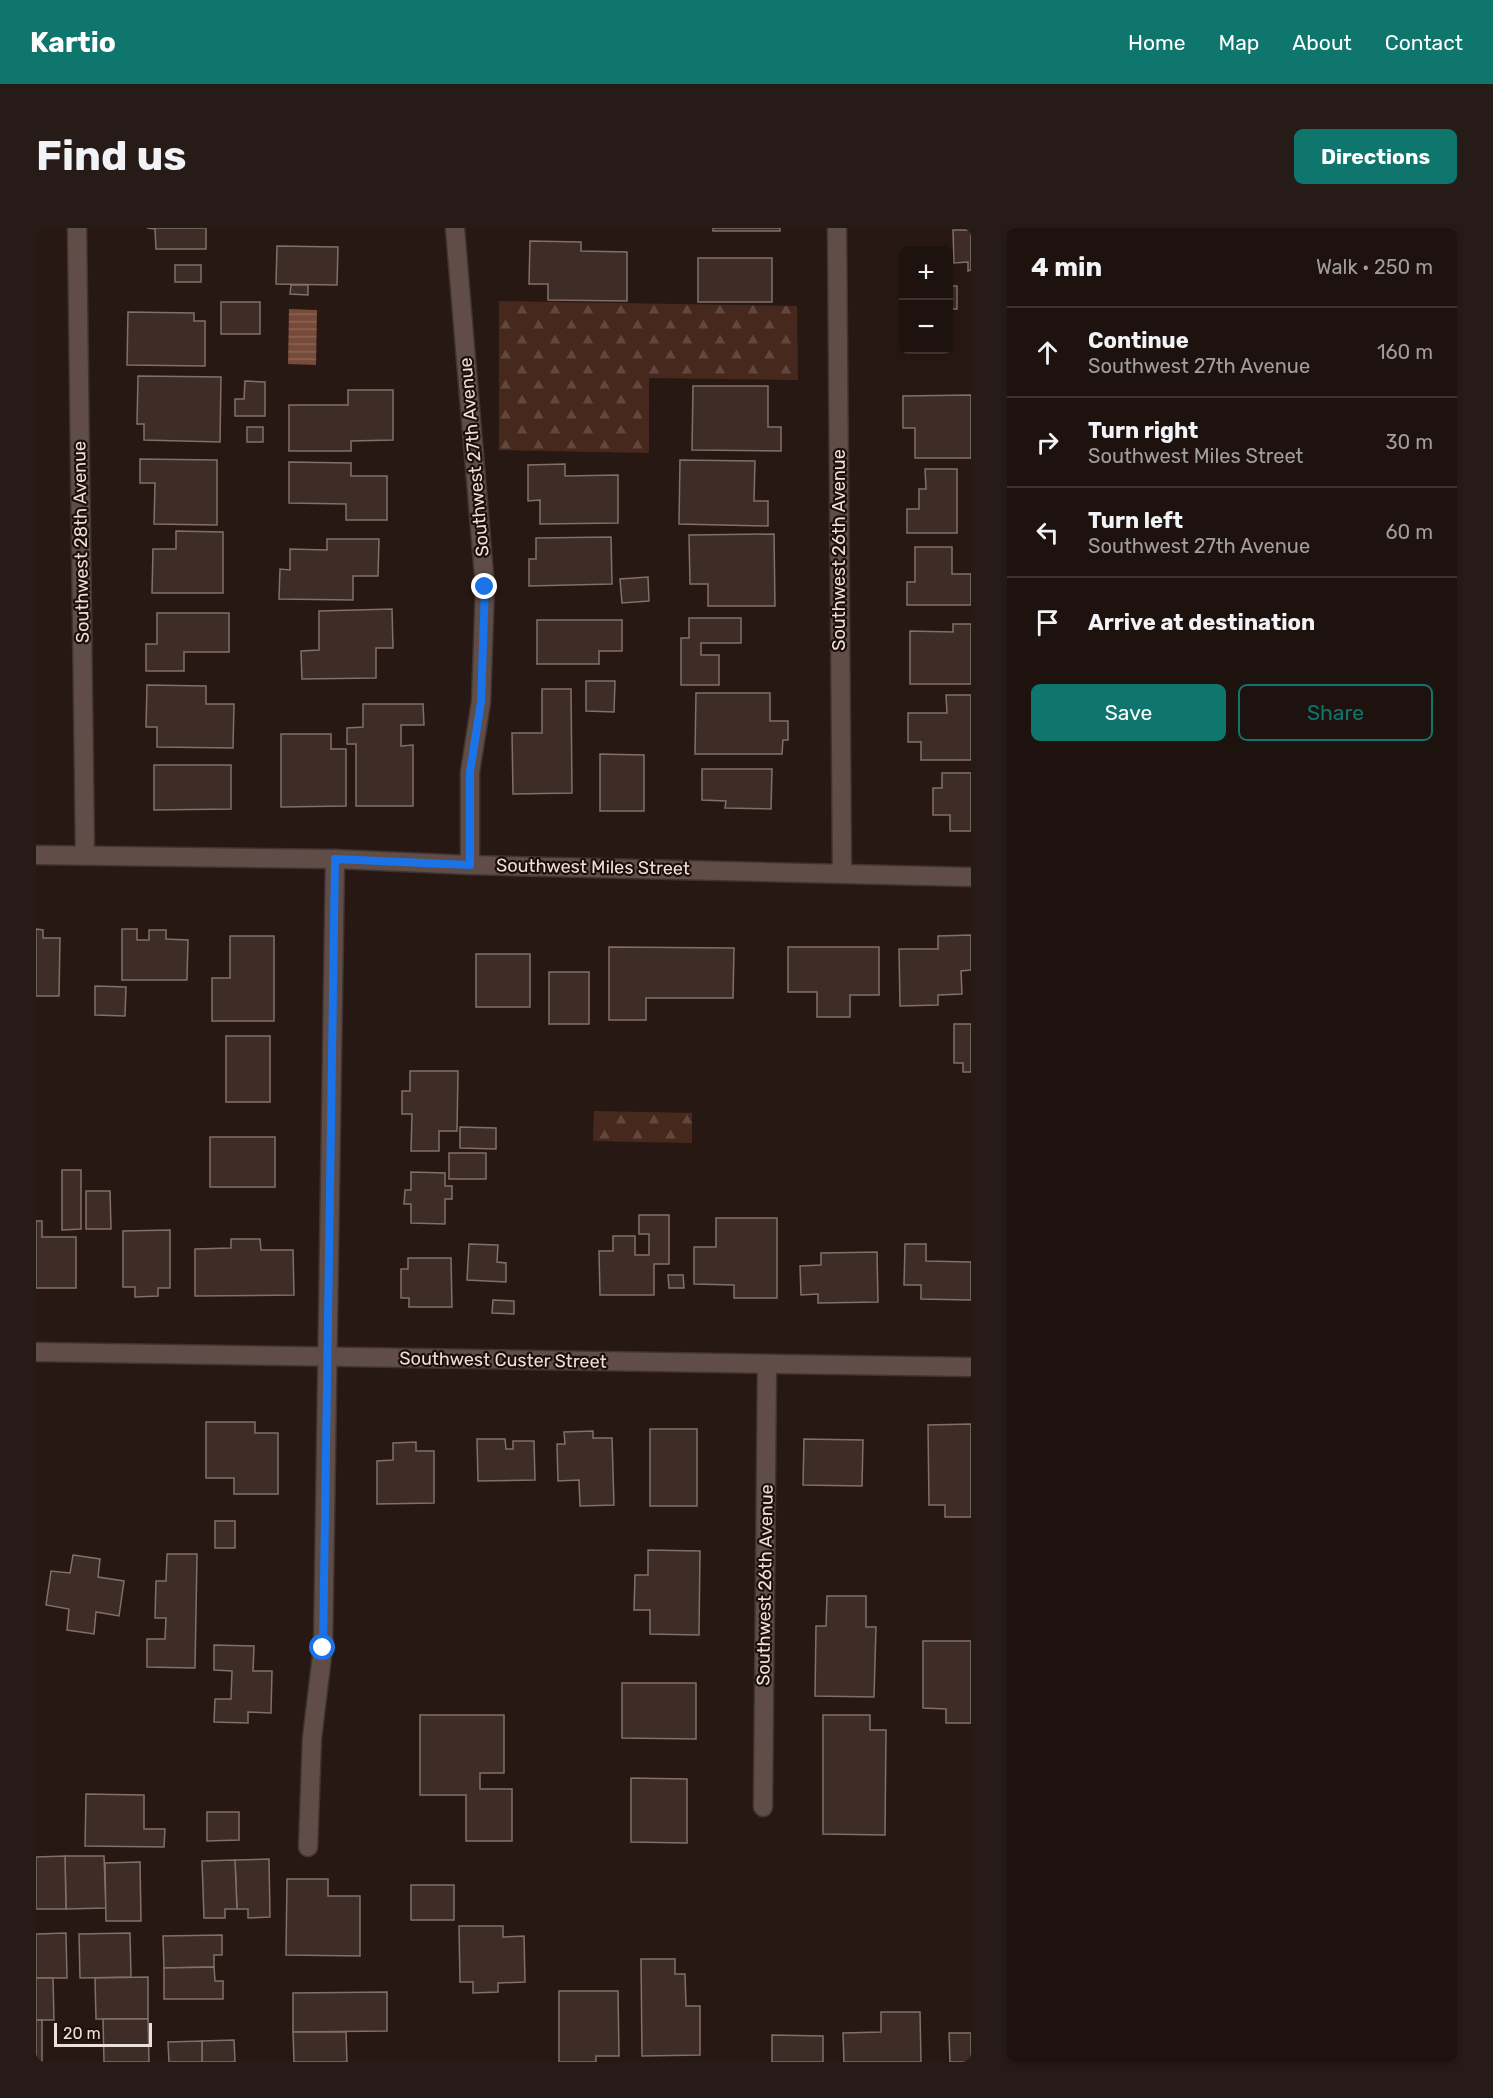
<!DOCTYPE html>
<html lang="en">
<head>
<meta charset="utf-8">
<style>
  :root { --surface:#1e120e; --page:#261b17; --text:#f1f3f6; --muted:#a19e9e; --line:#3c322e; --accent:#0f766e }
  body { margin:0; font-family:Rubik,sans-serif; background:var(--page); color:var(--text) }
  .controls { position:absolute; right:18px; top:18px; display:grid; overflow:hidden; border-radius:9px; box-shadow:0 3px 9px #0003 }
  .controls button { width:54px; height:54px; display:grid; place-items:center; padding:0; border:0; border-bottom:2px solid var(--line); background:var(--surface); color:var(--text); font:30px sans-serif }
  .scale { position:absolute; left:18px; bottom:15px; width:98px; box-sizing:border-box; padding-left:6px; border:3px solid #ebe0dc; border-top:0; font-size:16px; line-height:21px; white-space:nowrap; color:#ebe0dc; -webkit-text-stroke:4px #1e0f0a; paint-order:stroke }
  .stop { position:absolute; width:18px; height:18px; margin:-14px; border:4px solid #1a73e8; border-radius:50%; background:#fff }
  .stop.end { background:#1a73e8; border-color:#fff; box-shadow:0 2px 6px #0008 }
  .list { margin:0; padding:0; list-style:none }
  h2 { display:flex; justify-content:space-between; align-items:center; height:78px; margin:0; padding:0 24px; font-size:26px }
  h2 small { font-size:20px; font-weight:400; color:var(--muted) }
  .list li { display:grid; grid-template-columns:39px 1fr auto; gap:18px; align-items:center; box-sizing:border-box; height:90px; padding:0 24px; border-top:2px solid var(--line) }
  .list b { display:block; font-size:22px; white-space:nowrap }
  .list p { margin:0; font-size:20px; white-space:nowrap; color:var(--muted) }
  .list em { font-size:20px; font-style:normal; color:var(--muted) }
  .actions { display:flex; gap:12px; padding:18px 24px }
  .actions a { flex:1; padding:14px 0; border:2px solid var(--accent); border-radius:9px; text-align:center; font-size:21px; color:var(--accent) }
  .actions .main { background:var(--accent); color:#fff }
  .icon { flex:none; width:33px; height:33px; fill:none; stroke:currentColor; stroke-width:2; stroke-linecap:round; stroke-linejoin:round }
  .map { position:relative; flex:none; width:935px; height:1834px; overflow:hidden; border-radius:9px }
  header { display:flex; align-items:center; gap:36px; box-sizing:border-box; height:84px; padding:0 30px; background:var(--accent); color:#fff }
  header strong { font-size:28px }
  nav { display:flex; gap:33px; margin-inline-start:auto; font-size:21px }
  .intro { display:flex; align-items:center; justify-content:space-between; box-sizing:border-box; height:144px; padding:0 36px }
  h1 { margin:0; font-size:42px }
  .button { padding:15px 27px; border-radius:9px; background:var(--accent); color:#fff; font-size:21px; font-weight:700 }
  main { display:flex; gap:36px; padding:0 36px }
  aside { flex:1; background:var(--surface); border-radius:9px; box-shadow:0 3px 9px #0003 }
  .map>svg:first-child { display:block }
</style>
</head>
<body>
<header>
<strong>Kartio</strong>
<nav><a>Home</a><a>Map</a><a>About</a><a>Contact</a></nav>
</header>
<div class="intro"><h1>Find us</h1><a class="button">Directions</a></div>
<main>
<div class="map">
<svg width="935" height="1834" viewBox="0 0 935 1834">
  <defs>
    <pattern id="forest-firs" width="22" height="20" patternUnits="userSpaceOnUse" patternTransform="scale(1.5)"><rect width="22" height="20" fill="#47281d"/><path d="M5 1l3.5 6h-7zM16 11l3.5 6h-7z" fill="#62473d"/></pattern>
    <pattern id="water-rules" width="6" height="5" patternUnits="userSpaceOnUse" patternTransform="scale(1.5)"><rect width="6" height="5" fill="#784a39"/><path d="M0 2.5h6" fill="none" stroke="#8b6455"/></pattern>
  </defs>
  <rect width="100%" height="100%" fill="#281813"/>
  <g fill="url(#forest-firs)">
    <path d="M463,73L761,78L762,152L613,150V225L463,222Z"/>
    <path d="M558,883L656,885V915L557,913Z"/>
  </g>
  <path fill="url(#water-rules)" d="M253,81L281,82L280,137L252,136Z"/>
  <g fill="#3e2d27" stroke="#826f68" stroke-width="1.5">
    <path d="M111,0H170V21H120L119,1Z"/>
    <rect x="677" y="0" width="67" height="3"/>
    <path d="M917,2H935V42L932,43V34L918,35Z"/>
    <path d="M494,13L545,14V23L591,24V73L512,72V56H493Z"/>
    <path d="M241,18L302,19L301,57L240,56Z"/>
    <rect x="662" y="30" width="74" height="44"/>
    <rect x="139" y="37" width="26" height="17"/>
    <path d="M255,57H272V67L254,66Z"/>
    <rect x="912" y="58" width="9" height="23"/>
    <rect x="185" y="74" width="39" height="32"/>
    <path d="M92,84L158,85V93H169V138L91,137Z"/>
    <path d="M102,148L185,149L184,214L108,212V196H101Z"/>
    <path d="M209,153L229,154V188H199V171H208Z"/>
    <path d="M657,158H732V199H745V223L656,222Z"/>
    <path d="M312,162H357V212L315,213V223H253V177H312Z"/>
    <path d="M935,167V230H879V200H867V168Z"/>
    <rect x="211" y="199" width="16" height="15"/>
    <path d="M104,231L181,232V297L118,296L119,255H104Z"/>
    <path d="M644,232L719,233L718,273H732V298L643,296Z"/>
    <path d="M253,234L315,235V248H351V292H310V276L253,275Z"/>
    <path d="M529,236V248L582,247V295L504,296V272L492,273V237Z"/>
    <path d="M889,241H921V305H871V281H883V261H890Z"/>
    <path d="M140,303L187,304V365H116L117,321H140Z"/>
    <path d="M738,306L739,378H672V356H654L653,307Z"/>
    <path d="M575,309L576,356L493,358V331H500V310Z"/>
    <path d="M291,311H343L342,348H317V372L243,371L244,341L254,342V321L291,322Z"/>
    <path d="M879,319H916V346H935V377H871V354H879Z"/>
    <path d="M612,349L613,373L586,375L584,351Z"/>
    <path d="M356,381L357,420H340V450L266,451L265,423L283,422V383Z"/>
    <path d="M121,385H193V424H148V443H110V416H121Z"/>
    <path d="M653,390H705V415H665V427H683V457H645V410H653Z"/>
    <path d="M501,392H586V423H563V436H501Z"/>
    <path d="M917,396H935V456H874V403L917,404Z"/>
    <path d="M550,453H579L578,484L550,483Z"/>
    <path d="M111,457L170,458V476H198L197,520L121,519V499H110Z"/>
    <path d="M506,461H535L536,565L477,566L476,505H506Z"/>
    <path d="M660,465H734V493H752V512H747L746,526H659Z"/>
    <path d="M910,467H935V532H885V514H872V485H911Z"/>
    <path d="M327,476H387L388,497H365V518L377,517V578H320V516H311V500L327,499Z"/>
    <path d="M245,506H295V521H310V578L245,579Z"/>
    <path d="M564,526L608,527V583H564Z"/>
    <path d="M118,537H195V581L118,582Z"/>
    <path d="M666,541H736L735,581L689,580L690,573L666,572Z"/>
    <path d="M906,545H935V603H914V587H897V560H906Z"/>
    <path d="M0,701L7,702V710H24L23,768H0Z"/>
    <path d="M86,701H101V712H113V702H130V711L152,712L151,752H86Z"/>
    <path d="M935,707V742L925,743L926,766L902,767V777L864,778L863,721H902V708Z"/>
    <path d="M194,708H238V793H176V750H194Z"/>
    <path d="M573,719L698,720L697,770H610V792H573Z"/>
    <path d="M752,719H843V767H814V789H781V764H752Z"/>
    <rect x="440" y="726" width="54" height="53"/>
    <rect x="513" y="744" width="40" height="52"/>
    <path d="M59,758L90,759L89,788L59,787Z"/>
    <path d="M918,796H935V844H927V835H918Z"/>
    <rect x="190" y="808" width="44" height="66"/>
    <path d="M374,843H422L421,903H403V923H375L376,886H366V863H374Z"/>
    <path d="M424,899L460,900V921L424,920Z"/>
    <rect x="174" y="909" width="65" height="50"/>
    <rect x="413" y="925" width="37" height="26"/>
    <path d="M26,942H45V1001L26,1002Z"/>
    <path d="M375,944L409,945V958H416V971H409V996L375,995V976H368L369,962H375Z"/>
    <path d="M50,963H74L75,1001H50Z"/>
    <path d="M603,987H633V1036H618V1067H564L563,1023H577V1008H599V1027H613V1006H603Z"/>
    <path d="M680,990H741V1070H698V1057L658,1056V1019H680Z"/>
    <path d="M0,993H6V1009H40V1060H0Z"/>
    <path d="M134,1002V1060H122V1068L99,1069V1059H87V1003Z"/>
    <path d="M195,1011H224L225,1022H257L258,1067L159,1068V1021L195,1020Z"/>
    <path d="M433,1016L462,1017L461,1034L470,1035V1054L431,1052Z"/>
    <path d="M869,1016H890V1033L935,1034V1072L885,1071V1057H868Z"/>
    <path d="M841,1024L842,1074L782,1075V1066L765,1067L764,1038L785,1037V1025Z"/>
    <path d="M372,1030H415L416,1079H373V1070H365V1041H372Z"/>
    <path d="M632,1047H647L648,1060H633Z"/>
    <path d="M457,1072L478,1073V1086L456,1085Z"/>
    <path d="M170,1194H219V1205H242V1266H198V1250H170Z"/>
    <path d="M935,1196V1289H909V1277H893L892,1197Z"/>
    <rect x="614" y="1201" width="47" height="77"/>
    <path d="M557,1203V1210H576L578,1277L544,1278L543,1252L522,1253L521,1216H529L528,1204Z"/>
    <path d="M441,1211H469L470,1221H477V1213H498L499,1252L442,1253Z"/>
    <path d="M768,1211L827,1212L826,1258L767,1257Z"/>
    <path d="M380,1214V1223H398V1275L341,1276V1233L357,1232V1215Z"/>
    <rect x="179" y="1293" width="20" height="27"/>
    <path d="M612,1322L664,1323L663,1407L614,1406V1382H598L599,1347H612Z"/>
    <path d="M131,1326H161L159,1440L111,1439V1411H129L130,1390H119L120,1353H130Z"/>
    <path d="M37,1327L64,1331L62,1349L88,1353L83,1388L60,1384L58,1406L31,1402L33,1381L10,1377L15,1343L34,1345Z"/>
    <path d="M791,1368H830V1399H840L838,1469L779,1468L780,1398H790Z"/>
    <path d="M887,1413H935V1495H910V1481L887,1480Z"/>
    <path d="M178,1417L218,1418L217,1443H236L235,1485L212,1484V1495L178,1494L179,1471H195L196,1443L178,1442Z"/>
    <path d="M586,1455H660V1511L586,1510Z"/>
    <path d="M384,1487H468V1545H444V1561H476V1613H430V1567H384Z"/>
    <path d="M787,1487H834V1502H850L849,1607L787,1606Z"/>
    <path d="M595,1550L651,1551V1615L595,1614Z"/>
    <path d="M50,1566L108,1567V1601H129L128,1619L49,1618Z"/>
    <path d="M171,1584H203V1612L171,1613Z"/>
    <path d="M29,1628H68L70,1680L30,1681Z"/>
    <path d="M29,1628L30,1681H0V1629Z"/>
    <path d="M233,1631L234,1689L212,1690V1681H201L199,1632Z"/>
    <path d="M199,1632L201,1681H189V1690H168L166,1633Z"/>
    <path d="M104,1634L105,1693H70L69,1635Z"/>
    <path d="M251,1651H292V1668H324V1728L250,1727Z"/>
    <rect x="375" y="1657" width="43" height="35"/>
    <path d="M423,1698H467V1709L488,1708L489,1754L462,1755V1764L437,1765V1754H424Z"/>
    <path d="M30,1705L31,1750H0V1706Z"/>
    <path d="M94,1705L95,1749L44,1750L43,1706Z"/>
    <path d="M186,1707V1727H178V1739L128,1740L127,1708Z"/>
    <path d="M605,1731H639V1746H649L650,1778H664V1827L606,1828Z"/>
    <path d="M178,1739L179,1753H187V1771H128V1740Z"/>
    <path d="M112,1749V1791H60L59,1750Z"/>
    <path d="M0,1750H17L18,1792H0Z"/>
    <path d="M523,1763H582L583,1828H560V1834H523Z"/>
    <path d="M351,1764V1803L257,1804V1765Z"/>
    <path d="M845,1784H884L885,1834H808L807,1805L845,1804Z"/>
    <path d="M67,1791H112L113,1834H68Z"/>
    <rect x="0" y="1792" width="6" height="42"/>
    <path d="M257,1804H310L311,1834H258Z"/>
    <path d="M913,1805H935V1834H914Z"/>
    <path d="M736,1807L787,1808V1834H736Z"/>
    <path d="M198,1812L199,1834H166V1813Z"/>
    <path d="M166,1813V1834H133L132,1814Z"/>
  </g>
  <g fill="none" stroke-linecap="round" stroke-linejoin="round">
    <defs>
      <g id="street">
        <path d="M41,0L49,627"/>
        <path d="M419,0L449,359L445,474L434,544V637"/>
        <path d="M801,0L806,644"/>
        <path d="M0,627L299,631L434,637L935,649"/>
        <path d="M0,1124L935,1139"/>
        <path d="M727,1579L731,1136"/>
        <path d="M272,1619L276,1510L287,1420L299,631"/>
      </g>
    </defs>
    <use href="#street" stroke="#403432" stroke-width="21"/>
    <use href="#street" stroke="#604d47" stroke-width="18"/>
  </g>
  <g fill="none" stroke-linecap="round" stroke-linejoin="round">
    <path stroke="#1a73e8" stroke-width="8" d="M287,1420L299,631L434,637V544L445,474L449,359"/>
  </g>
  <g text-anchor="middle" stroke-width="4.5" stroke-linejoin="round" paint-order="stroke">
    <g font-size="18" fill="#ebe0dc" stroke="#1e0f0a">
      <text transform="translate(438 229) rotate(-95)" y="6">Southwest 27th Avenue</text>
      <text transform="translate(45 314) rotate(-91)" y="6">Southwest 28th Avenue</text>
      <text transform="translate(803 322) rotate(-90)" y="6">Southwest 26th Avenue</text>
      <text transform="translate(557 639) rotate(1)" y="6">Southwest Miles Street</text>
      <text transform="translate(467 1132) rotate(1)" y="6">Southwest Custer Street</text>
      <text transform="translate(729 1357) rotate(-89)" y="6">Southwest 26th Avenue</text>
    </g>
  </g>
</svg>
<div class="controls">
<button>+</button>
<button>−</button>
</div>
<div class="scale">20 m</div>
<div class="stop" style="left:287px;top:1420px"></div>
<div class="stop end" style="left:449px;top:359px"></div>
</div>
<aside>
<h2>4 min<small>Walk · 250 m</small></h2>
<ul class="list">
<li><svg class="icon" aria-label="ahead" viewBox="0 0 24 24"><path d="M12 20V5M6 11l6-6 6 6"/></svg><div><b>Continue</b><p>Southwest 27th Avenue</p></div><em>160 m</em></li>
<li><svg class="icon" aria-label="right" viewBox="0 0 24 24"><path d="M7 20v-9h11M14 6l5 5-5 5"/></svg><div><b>Turn right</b><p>Southwest Miles Street</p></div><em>30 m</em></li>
<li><svg class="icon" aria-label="left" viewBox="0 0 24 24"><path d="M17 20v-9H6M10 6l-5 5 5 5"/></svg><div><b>Turn left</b><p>Southwest 27th Avenue</p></div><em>60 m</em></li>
<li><svg class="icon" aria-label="arrive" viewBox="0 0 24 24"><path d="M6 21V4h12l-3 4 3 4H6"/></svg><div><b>Arrive at destination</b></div></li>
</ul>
<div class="actions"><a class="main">Save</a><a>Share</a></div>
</aside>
</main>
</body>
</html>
